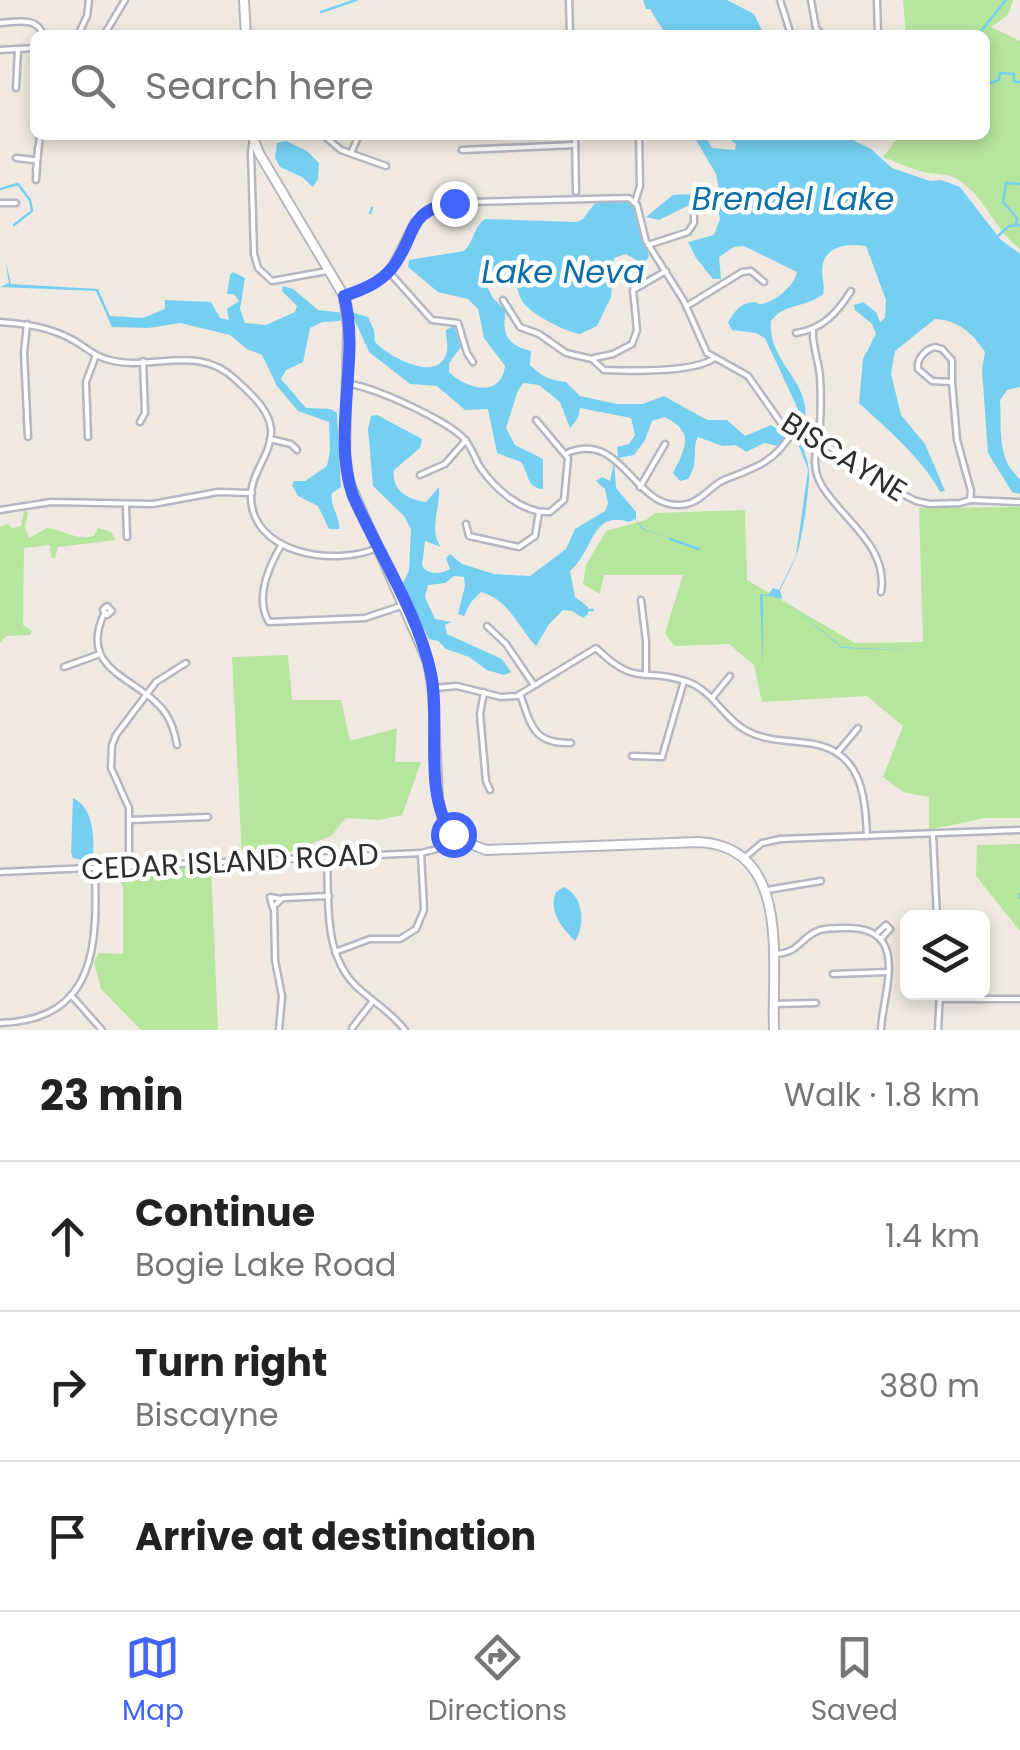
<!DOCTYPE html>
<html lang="en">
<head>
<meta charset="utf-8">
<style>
  :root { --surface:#fff; --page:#f2f2f2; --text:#222; --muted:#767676; --line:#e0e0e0; --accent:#4264fb }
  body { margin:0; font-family:Poppins,sans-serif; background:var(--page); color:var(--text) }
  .controls { position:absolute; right:30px; bottom:30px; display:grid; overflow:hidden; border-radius:15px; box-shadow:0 5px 15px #0003 }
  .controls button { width:90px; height:90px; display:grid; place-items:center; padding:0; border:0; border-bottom:2px solid var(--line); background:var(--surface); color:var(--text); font:50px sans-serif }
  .stop { position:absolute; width:30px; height:30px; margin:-22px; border:8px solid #4264fb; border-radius:50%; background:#fff }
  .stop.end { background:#4264fb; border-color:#fff; box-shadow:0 2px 10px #0008 }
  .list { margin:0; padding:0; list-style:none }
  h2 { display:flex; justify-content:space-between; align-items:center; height:130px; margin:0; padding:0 40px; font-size:42px }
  h2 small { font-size:32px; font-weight:400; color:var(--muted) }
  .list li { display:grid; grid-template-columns:65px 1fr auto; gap:30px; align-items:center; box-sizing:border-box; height:150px; padding:0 40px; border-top:2px solid var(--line) }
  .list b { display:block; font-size:38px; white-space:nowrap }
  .list p { margin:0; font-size:32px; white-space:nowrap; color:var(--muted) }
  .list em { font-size:32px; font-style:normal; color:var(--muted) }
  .icon { flex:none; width:55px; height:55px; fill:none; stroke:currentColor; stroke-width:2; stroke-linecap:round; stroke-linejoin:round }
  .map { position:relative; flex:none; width:1020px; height:1030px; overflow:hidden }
  .search { position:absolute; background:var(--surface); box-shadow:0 5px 15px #0003; left:30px; right:30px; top:30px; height:110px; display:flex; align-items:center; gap:25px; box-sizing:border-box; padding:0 35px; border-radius:15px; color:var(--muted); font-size:38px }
  .sheet { height:580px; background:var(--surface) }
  nav { display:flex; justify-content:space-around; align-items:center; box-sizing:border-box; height:140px; border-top:2px solid var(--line); background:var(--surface); font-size:28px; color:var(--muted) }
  nav a { display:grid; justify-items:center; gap:5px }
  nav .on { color:var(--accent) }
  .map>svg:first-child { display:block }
</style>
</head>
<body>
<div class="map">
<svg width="1020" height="1030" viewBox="0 0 1020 1030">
  <rect width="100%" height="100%" fill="#efe9e1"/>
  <g fill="#b6e59e">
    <path d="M903,0H1013L1008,15L991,27L1020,41V249C996,231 987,202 964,184C951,173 942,175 928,173C913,170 897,162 883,157L900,135H985V35H906Z"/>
    <path d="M1020,507V818H984L929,830V797L903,792L883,777L903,726L867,696L762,702L754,665L729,644L674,646L665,633L683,575H604L600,594L583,584L586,565L606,531L646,520L655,513L745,510L747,580L855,643L923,642L919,508Z"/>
    <path d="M24,510L28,512L25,528L29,538L47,528C65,530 75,541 94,536L98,528L111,532L116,540L58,547L55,559L51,557L50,545L24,548L23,625L32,631L30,635L6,636L0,643V527L8,524L12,528L21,526Z"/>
    <path d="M288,655L292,700H341L350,741L397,728L395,762H421L402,815L379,820L346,818L331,836L290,852L242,858L232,657Z"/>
    <path d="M1020,844V931L976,876L977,845Z"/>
    <path d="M211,866L218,1030H141L101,989L94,962L99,953L123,954V887L118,876H123V870Z"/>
  </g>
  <g fill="#75cff0">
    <path d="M643,0H727L754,14L764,35H666L650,9H646Z"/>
    <path d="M693,135H705L712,148L735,150L736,144L725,135H843L871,149L892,168L930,181L941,180L960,187L1000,239L1020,254V387L1007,390L1000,400C1002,428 996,459 1020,479V494L1012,492L988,453L982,370L985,352C974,334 956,319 935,319L895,351L891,374L901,415L925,444L945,491L940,492C923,459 886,428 859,403L863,359L876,334L872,324L855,310L854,305L863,302L876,312L880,322L885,318L886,300L866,246C847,243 823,246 822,270C822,279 825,285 823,294C806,308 784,303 771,321C766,365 823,387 800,434C801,448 809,459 809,473C809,494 803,533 797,554C793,566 785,578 780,591L782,598L842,647L923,651L842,648L783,599L763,595V669L760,594L768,595L773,588L779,590L796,556L808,470L799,446L802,418L765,338L756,333L732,330L728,322C734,312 741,302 754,302C756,302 759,305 762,304C776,301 794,286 797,272L744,246L734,247L719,257L721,279H713L696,258L688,242L714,235L720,219L716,202L687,206L659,220L646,217L673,195L713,193L719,190L716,174Z"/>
    <path d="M286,141L307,151L319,163L318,179L313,187L302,177L280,167L275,158L277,143Z"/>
    <path d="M627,201L637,211L649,257L643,264L626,254L614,258L611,297L597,326L580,334C565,332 529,313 522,301C517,291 516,280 509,270L489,274L485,283L493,298L506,311C501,335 508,345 531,351L530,365C542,377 550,380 566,382L580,396L617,404H643L664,396L707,420H727L745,436L771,425L786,435L779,446L764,443L746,452L736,445L722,446L698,437C691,449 700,462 688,479L680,481L673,473C685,448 696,433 665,417L652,421L645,440L634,455L618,458L617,447L629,444L635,435L631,418L580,408L578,418L570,428L560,402L539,385L524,383L518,390L506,428L515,445L543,459V489C526,488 529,473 521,462L497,453L488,409L465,410L437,386L410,384L369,352L351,312L368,317L374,330L375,342C388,356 435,383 446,355C449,347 446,338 446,330L454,326L461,347L449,363V372C466,389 501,399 505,366L484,338L478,309L468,299L438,292L408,267L409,260L464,251C474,242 473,228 485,219L577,222L583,219L595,203Z"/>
    <path d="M5,259L11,284L98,289L110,316L143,318L165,309V300L211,302L220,318L229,320L227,309L239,301L234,294H227L230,275L233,272L245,278L240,309L245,323L266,325L295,312L297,306L282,291L283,286L293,289L318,310L344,313L340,321L322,322L310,328L303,362L286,370L281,379L306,408L331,409L337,413L341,487L332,493C329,506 341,517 339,529H329L318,506L298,496L292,486L294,481H305L327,466L330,451L329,422L298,411L277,386L262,355L247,349L230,335L180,323L148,328L112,327L96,291L0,287L9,283Z"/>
    <path d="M377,415L422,439L420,448L394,470C391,490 408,500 426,502L439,487C441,507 428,530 441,547L425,541L422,565C427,576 441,574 450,569L446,558L450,554L462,564L494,574L530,576L566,549L575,529L605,511L608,504L605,489L596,481L602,477L610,481L614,462L616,488L636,512V520L644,529L670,539L642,529L635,519L629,522C598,512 594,538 581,558C578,563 574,567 570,571L575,597L588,607V614L583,618L572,611L563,610L549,624L536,646C518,628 510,600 481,592L471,602L464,616L458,614L465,586L464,577L454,576L445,583L428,585L425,597L435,619L451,622L445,625L447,634L502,659L511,672L504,675L487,670L469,657L446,649L438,641L429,639L402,585L409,571L411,529L404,516L373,486L368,429L371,416Z"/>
    <path d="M73,798C93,808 94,834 93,855L81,860L73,858L71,853Z"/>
    <path d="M564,887C583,896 586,924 575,941C562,928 548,911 556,892Z"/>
  </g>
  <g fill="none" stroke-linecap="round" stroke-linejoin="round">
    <g stroke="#75cff0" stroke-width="2.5">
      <path d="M321,12L356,0"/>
      <path d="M978,35L1006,0"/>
      <path d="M985,85L999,80L1000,73L1014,74V82H1020"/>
      <path d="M0,189L18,184L30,200L32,211L14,225"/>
      <path d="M370,213L372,208"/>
      <path d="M1016,226L1017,218L1003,202L1006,183L1020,184"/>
      <path d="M998,236L1009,226L1020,225"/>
      <path d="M670,539L699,549"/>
      <path d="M588,610H593"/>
      <path d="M1020,898V894"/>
    </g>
    <defs>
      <g id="minor">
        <path d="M569,0L570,35"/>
        <path d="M780,0L791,35"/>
        <path d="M811,0L816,28L822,35"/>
        <path d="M877,0L878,35"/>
        <path d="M0,23C16,22 37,16 43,35"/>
        <path d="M78,35L87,16L89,0"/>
        <path d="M104,35L125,0"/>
        <path d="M0,50L35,48"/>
        <path d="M16,88L18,49"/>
        <path d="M323,135L341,150L386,166"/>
        <path d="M575,135L576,192"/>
        <path d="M253,140L251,151L254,254L258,268L272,281L327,271"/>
        <path d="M462,150L575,145"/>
        <path d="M351,153L359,135"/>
        <path d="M16,158L34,160"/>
        <path d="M36,171L40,135"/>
        <path d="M36,180L38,148"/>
        <path d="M635,202L640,186L639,135"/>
        <path d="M0,203H16"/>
        <path d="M648,245L688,232L694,223V215"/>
        <path d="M389,272L432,320L458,323L467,353L473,362"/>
        <path d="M344,296L376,282L390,270L414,222L434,207L467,202L629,198L637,205L646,241L684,301L707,353L748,376L781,423L817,438L886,486L916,501L930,504L960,503L970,500"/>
        <path d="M503,300L520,327L539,334L566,353L592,359L604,370C631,371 691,373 713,359"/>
        <path d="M687,306L742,272L751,271L764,282"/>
        <path d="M0,322C26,324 50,327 73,340C84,346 93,355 106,359C151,373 197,342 236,380C250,393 269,409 271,429C273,452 252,471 251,494C249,554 334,567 377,548"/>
        <path d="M27,324L24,353L28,437"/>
        <path d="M813,331C812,346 819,361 820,377C821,393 821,409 820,425C818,447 809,464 822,486C843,520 889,547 881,592"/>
        <path d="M796,333C823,329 837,313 851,291"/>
        <path d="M935,347L942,349L952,360V382L932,381L918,369C916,359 926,349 935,347Z"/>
        <path d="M594,358L613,354L632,344L637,330L633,290L666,271"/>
        <path d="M952,382L957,440L971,491L970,500"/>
        <path d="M346,384C369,384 451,422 465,440C472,448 475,459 480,467C495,489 523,514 550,512L564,500L568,458L536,420"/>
        <path d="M140,422L145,413L143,361"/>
        <path d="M88,437L86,382L96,355"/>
        <path d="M270,439L291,444L297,450"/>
        <path d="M567,453C625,429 634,515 687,504C702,501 712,484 726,479C756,468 778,460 793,430"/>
        <path d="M420,475L445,464L466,440"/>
        <path d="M640,487L665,444"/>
        <path d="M971,500L1020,502"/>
        <path d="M126,507L127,537"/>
        <path d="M0,510L51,502L153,504L218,492L252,493"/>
        <path d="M466,524L469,536L519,547L535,536L539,512"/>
        <path d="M282,544C269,566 254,598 269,622L365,618L404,605"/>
        <path d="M641,600L646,641V675"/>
        <path d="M107,606L112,611L107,615L103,610Z"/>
        <path d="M104,614C77,673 141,677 166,714C172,723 175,734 177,745"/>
        <path d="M487,626L506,644L534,685"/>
        <path d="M64,667L100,654"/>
        <path d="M434,688L457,686L501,697L517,696L596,648C638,689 643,666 688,682C713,691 723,718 747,731C766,741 786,740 807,743C861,749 865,793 867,836"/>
        <path d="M484,692L480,714L486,781L490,790"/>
        <path d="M520,694C531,725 533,744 571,743"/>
        <path d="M712,698L730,676"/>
        <path d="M837,753L858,728"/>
        <path d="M632,756L662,757L684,681"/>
        <path d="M130,820L208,817"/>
        <path d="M933,835L937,918"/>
        <path d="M744,858L762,843L780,839L1020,830"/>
        <path d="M327,859C329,902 323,955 357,987C373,1002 391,1012 405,1030"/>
        <path d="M129,868V808L111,768L112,745L116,735L156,682L186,663"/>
        <path d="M0,872L421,853L441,848L455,836"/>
        <path d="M767,890L821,881"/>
        <path d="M273,908L270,897L281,899"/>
        <path d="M878,932L886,925L890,929L881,939"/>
        <path d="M335,952L370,939H400L416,929L424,910L421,853"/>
        <path d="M773,954C801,954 799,937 820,930C830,927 841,928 851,928C911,930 882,995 881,1030"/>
        <path d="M833,974L888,972"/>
        <path d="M71,995L102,1030"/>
        <path d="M939,999H1020"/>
        <path d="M774,1004L816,1003"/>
        <path d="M0,1023C98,1020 97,943 95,869"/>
        <path d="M352,1028L373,1001"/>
        <path d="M279,1030L282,996L275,960L274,906L283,898L329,896"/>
        <path d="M938,1030L940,992"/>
      </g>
      <g id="secondary">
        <path d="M244,0L246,35"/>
        <path d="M252,135L259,153L344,296L348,328L345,455L349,482L428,662L433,692L438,798L442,817L458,839L486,850L699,842C793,847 771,965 774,1030"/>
      </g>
    </defs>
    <use href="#minor" stroke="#b4b7c1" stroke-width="9"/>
    <use href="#secondary" stroke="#b4b7c1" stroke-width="12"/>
    <use href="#minor" stroke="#fff" stroke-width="4"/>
    <use href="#secondary" stroke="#fff" stroke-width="8"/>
  </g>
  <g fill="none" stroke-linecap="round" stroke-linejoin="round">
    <path stroke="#4264fb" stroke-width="12" d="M453,834C422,796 441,721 431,674C419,615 378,552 353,496C331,432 361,357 344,296C362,290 380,283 392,268C417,237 405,210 454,203"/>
  </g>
  <g text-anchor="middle" stroke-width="9" stroke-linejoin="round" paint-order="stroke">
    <g font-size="30" fill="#2e2e2e" stroke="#fff">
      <text transform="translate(844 457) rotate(32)" y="10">BISCAYNE</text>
      <text transform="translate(230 862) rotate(-3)" y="10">CEDAR ISLAND ROAD</text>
    </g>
    <g font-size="32" font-style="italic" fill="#0d6fa3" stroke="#fff">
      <text x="793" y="210">Brendel Lake</text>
      <text x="563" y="283">Lake Neva</text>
    </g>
  </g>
</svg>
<div class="controls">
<button><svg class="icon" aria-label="layers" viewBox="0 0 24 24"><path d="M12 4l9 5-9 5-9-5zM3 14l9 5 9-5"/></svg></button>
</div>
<div class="stop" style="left:453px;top:834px"></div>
<div class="stop end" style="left:454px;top:203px"></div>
<div class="search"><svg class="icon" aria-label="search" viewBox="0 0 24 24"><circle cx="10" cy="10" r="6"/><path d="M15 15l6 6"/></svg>Search here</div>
</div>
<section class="sheet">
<h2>23 min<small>Walk · 1.8 km</small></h2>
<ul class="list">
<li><svg class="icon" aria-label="ahead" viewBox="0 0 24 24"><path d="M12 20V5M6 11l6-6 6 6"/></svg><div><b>Continue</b><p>Bogie Lake Road</p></div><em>1.4 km</em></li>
<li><svg class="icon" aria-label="right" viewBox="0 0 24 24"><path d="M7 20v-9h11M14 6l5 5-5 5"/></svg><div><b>Turn right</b><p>Biscayne</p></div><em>380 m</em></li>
<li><svg class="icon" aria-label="arrive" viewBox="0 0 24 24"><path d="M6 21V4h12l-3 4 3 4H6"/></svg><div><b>Arrive at destination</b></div></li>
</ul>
</section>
<nav>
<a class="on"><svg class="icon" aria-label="map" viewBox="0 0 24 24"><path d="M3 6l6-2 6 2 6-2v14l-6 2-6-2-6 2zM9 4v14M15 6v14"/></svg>Map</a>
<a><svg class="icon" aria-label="directions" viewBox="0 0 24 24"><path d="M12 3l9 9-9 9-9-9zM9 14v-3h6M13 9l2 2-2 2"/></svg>Directions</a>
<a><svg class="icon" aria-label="saved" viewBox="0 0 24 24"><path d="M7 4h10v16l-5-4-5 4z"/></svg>Saved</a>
</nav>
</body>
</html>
